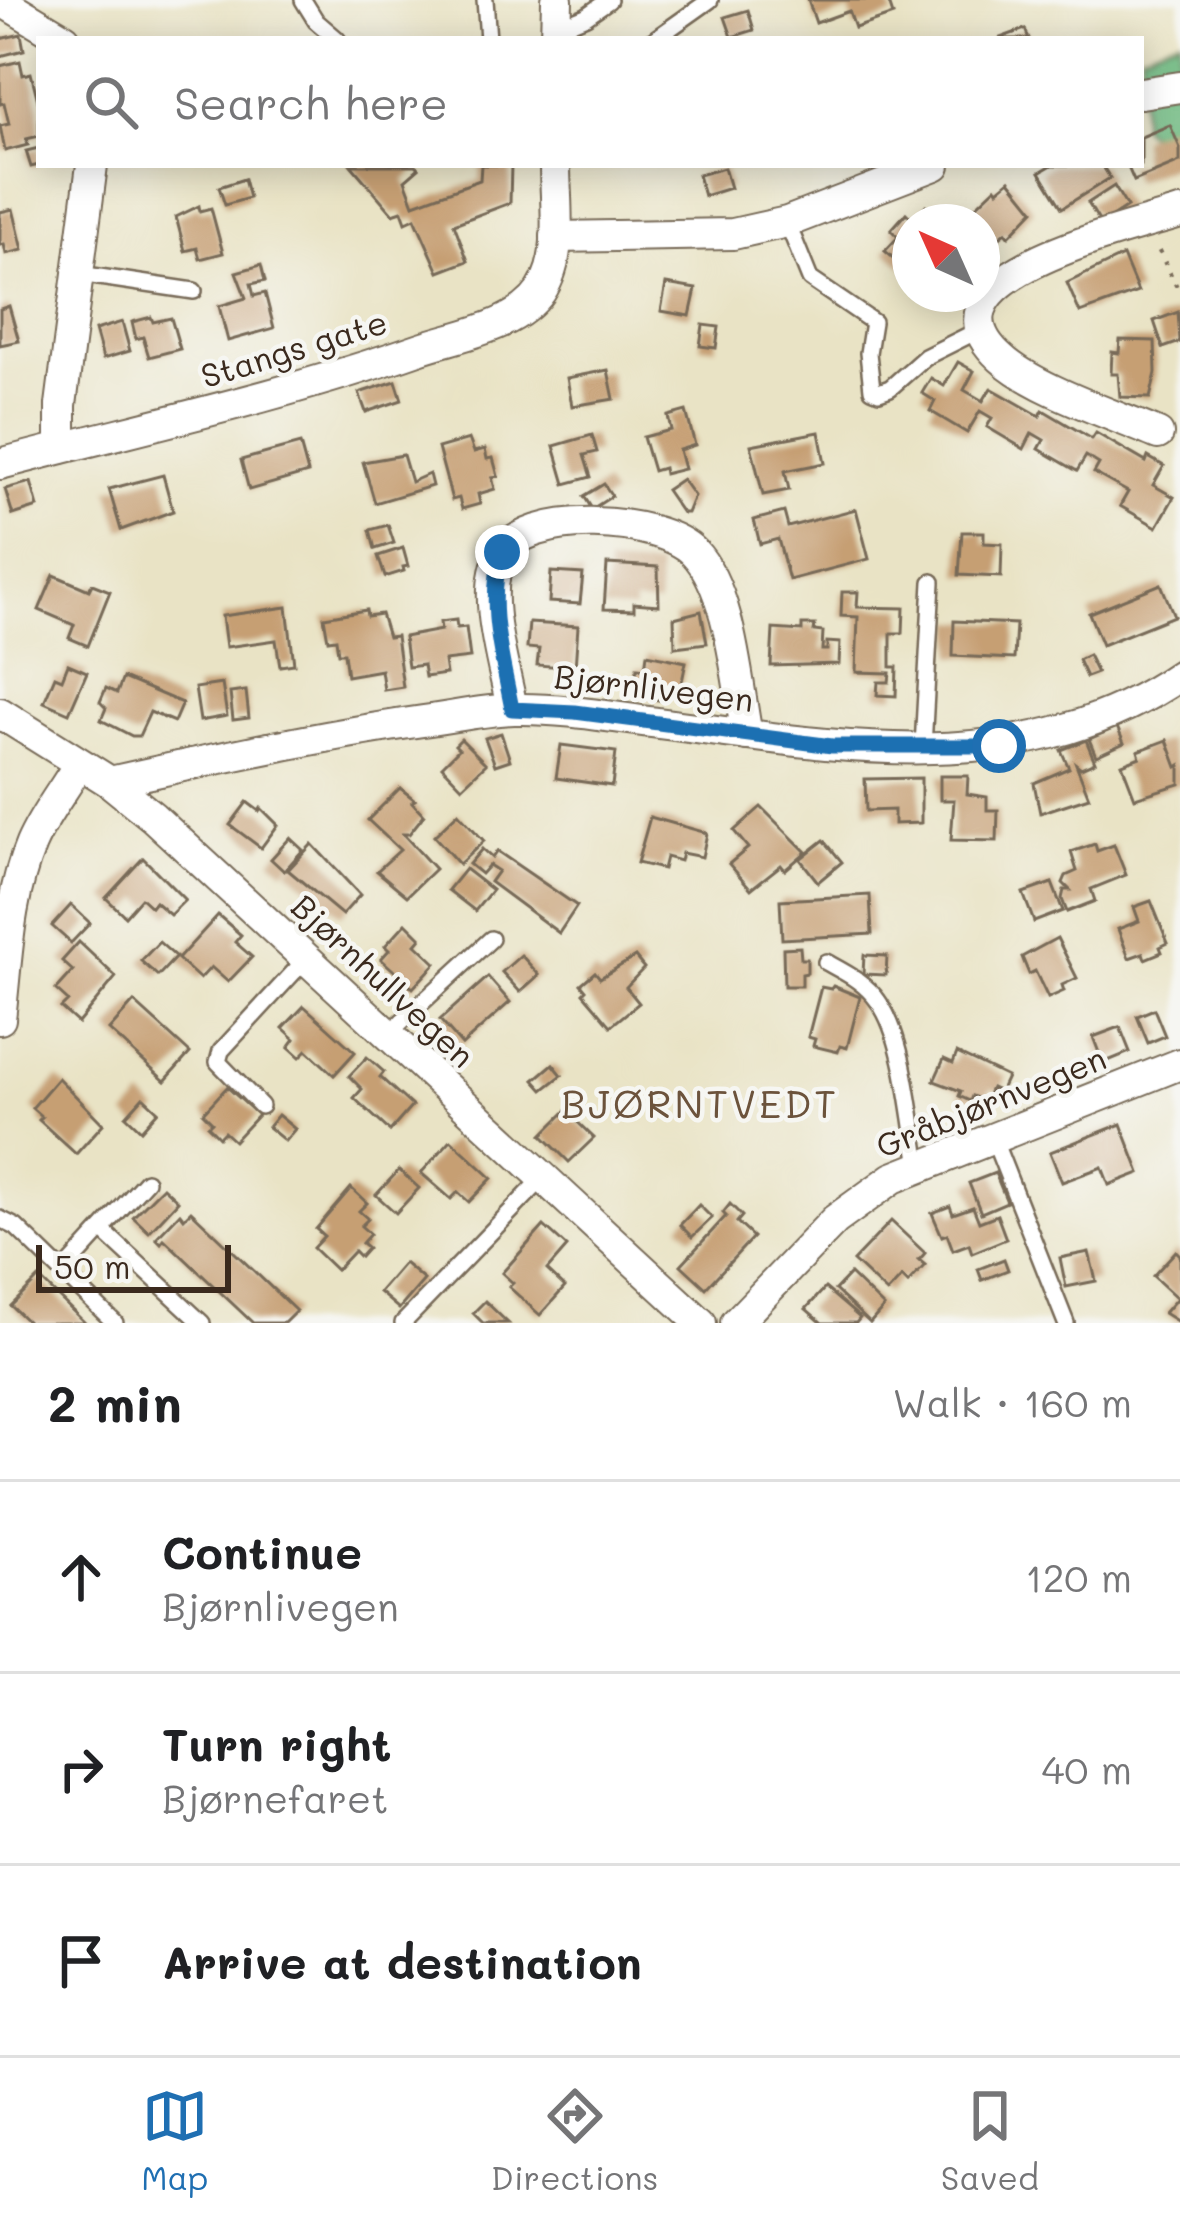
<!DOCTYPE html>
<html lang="en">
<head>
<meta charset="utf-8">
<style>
  :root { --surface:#fff; --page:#f2f2f2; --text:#202124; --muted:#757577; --line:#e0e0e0; --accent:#1f6fb2 }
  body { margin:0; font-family:Mali,sans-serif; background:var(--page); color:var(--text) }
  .compass { position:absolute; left:892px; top:204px; width:108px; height:108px; border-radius:50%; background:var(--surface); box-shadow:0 6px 30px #0003; rotate:315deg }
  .scale { position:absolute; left:36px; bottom:30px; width:195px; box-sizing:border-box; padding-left:12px; border:6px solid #3b2a1e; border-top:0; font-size:33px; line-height:42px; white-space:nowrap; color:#3b2a1e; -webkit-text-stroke:9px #f6f6f2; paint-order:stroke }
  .stop { position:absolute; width:36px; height:36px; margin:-27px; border:9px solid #1f6fb2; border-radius:50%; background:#fff }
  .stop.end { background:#1f6fb2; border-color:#fff; box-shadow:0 3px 12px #0008 }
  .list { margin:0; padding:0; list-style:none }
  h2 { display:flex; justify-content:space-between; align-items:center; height:156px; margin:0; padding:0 48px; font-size:51px }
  h2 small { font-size:39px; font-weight:400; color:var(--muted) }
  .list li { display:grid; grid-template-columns:78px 1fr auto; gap:36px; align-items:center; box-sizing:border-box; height:192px; padding:0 48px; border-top:3px solid var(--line) }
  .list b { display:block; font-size:45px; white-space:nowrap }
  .list p { margin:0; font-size:39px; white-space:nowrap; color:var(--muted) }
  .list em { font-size:39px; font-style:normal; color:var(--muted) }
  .icon { flex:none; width:66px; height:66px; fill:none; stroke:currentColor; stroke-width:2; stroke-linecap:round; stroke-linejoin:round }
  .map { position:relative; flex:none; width:1180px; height:1323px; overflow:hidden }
  .search { position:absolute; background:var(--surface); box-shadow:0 6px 30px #0003; left:36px; right:36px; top:36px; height:132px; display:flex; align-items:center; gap:30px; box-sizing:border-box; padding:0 42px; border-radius:0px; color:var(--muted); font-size:45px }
  .sheet { height:732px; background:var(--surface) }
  nav { display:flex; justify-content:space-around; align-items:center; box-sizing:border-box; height:168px; border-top:3px solid var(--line); background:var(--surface); font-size:33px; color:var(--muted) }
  nav a { display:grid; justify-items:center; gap:6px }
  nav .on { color:var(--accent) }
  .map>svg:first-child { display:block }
</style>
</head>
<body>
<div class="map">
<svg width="1180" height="1323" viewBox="0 0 1180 1323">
  <rect width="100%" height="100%" fill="#f6f6f2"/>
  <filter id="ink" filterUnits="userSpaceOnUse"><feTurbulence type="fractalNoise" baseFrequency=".00833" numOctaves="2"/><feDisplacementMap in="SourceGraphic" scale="24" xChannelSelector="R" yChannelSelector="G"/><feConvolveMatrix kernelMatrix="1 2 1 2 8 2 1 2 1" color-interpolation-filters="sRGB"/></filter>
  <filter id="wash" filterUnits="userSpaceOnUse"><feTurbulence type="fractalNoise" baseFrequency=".004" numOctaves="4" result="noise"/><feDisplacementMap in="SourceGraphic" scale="48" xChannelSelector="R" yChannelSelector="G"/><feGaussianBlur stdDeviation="2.7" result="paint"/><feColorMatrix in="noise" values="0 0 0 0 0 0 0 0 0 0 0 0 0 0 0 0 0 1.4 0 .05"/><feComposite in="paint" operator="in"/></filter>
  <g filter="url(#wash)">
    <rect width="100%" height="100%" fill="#e9e3c5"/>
    <path fill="#6db87f" stroke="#54714e" stroke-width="3" d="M1180,38V163L1141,126V53Z"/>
    <g id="blocks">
      <g fill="#c69f73">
        <path d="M808,0H888L893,15L855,28L849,11L816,23Z"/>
        <path d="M748,10L754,30L732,37L725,17Z"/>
        <path d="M1025,29L1029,39H1000V38Z"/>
        <path d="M21,34L24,50L0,56V39Z"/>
        <path d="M20,61L23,75L31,73L39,105V136L26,139L28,145L5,151L0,126L9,124L4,103L0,104V66Z"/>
        <path d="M1170,125L1180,148V162L1134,181L1127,165H1141V137Z"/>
        <path d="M39,148V165L31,167L26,151Z"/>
        <path d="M351,165H416L419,168L405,180L414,204L480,180L481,165H511L510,203L454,224L468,261L439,272L415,218L406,222L402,211L393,214Z"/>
        <path d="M1052,165H1102L1110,178L1062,208L1040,172Z"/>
        <path d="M724,168L730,188L704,196L698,175Z"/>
        <path d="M244,179L249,198L225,205L219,187Z"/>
        <path d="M1010,180L1034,210L1009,236L1006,232L995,241L971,211L996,187L998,190Z"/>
        <path d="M1114,186L1127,207L1101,224L1088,203Z"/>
        <path d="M926,205L944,222H910V272L885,251L898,237L891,230L906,213L913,220Z"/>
        <path d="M199,206L200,211L211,208L223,253L200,259L197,248L185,251L176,217Z"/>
        <path d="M13,209L23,250L6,254L4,244L0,245V212Z"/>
        <path d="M982,256L995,268L982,282Z"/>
        <path d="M1123,256L1138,292L1080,313L1067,283Z"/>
        <path d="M261,265L265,281L251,284L254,296L265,293L274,328L228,341L219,306L246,298L236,272Z"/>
        <path d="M666,284L696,289L690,316L661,311Z"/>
        <path d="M9,306L19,341L0,345V309Z"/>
        <path d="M1178,312L1180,342L1163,348L1154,321Z"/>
        <path d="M151,317L153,322L171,318L180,349L149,357L143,337L136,339L132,322Z"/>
        <path d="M122,322L130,351L103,359L95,330Z"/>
        <path d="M703,325L719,327L716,348L700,346Z"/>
        <path d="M1120,340L1155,341L1156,373L1150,398L1120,397L1118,374H1111L1112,352L1119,353Z"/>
        <path d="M958,362L974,371L964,390L983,401L991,388L1040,416L1043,410L1092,439L1096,433L1146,462L1148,457L1164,466L1153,485L1174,497L1157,527L1120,506L1128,492L1094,473L1099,464L1086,456L1077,471L1039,449L1044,440L1032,433L1024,449L987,427L992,418L980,411L967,433L930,411L935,401L922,393L931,378L944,386Z"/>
        <path d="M608,370L614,399L572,406L567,378Z"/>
        <path d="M396,381L402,400L366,412L359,393Z"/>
        <path d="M686,411L695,445L679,450L684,469L664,474L663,468L653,471L643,437L671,430L668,416Z"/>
        <path d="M819,432L825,463L785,471L789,490L763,495L751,445Z"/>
        <path d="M592,435L597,452L584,455L591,477L565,484L554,446Z"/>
        <path d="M469,439L474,452L485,449L487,459L493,458L498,476L492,477L495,489L478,494L480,504L462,509L459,498L452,500L438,448Z"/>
        <path d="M300,444L308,473L249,490L241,460Z"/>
        <path d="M403,455L411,482L429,474L432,486L375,503L363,462Z"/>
        <path d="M163,475L173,511L121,530L109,489Z"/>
        <path d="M682,479L694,496L687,513H682L666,490Z"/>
        <path d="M31,482L38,507L13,515L5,489Z"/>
        <path d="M604,484L612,496L592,509L584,496Z"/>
        <path d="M856,509L869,559L789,580L778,539L760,544L754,520L784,512L788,527Z"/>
        <path d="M388,525L394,543L375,549L370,530Z"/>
        <path d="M962,532H984V543L1002,544L1001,577L959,575Z"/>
        <path d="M403,548L408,566L403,567L404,571L385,577L378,556Z"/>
        <path d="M607,564L658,567L659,605L634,603V610L604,609Z"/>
        <path d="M551,572L583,574L580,604L549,602Z"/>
        <path d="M54,575L89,590L92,584L110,591L88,646L69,638L74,625L39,610Z"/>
        <path d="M1161,584L1174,616L1102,645L1089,613Z"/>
        <path d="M842,592H858L857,607L904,608L903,633H891V667H897L896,696L877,695L878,682H889L890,673L856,672L858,617L841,616Z"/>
        <path d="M287,607L294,664L280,666L276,640L226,647L222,616Z"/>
        <path d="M366,610L367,616L381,614L388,637L396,636L403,687L384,690L381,670L347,676L344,653H338L336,639L328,640L324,617Z"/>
        <path d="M701,611L707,643L675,647L674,618Z"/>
        <path d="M456,620L457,628L466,627L470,658L444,661L446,674L425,677L423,665L408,667L404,637L441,630L440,622Z"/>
        <path d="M954,621L1016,624L1014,659L953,656Z"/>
        <path d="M529,623L578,626L575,668L537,665L539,649L527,648Z"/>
        <path d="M802,625H815L814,631L823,632L822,650H827V642L840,643L839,664L771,666L773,629L802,631Z"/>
        <path d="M647,654L686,662L679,696L661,692L659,700L641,697L642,687L634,685L637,668L645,669Z"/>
        <path d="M1088,655L1097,673L1086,677L1078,660Z"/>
        <path d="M68,664L87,672L69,713L44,702L55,676L62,679Z"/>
        <path d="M123,678L182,703L174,722L150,712L139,736H132L101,720L106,708L100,702L106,688L117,693Z"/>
        <path d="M222,684L227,716L200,721L195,688Z"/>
        <path d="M246,691L249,718L233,720L230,693Z"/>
        <path d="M1117,727L1124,743L1096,756L1089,739Z"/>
        <path d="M501,733L510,760L495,765L485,738Z"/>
        <path d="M461,739L486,764L462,787L442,766L459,749L455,745Z"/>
        <path d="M1086,740L1095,762L1081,768L1076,764L1089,797L1040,813L1034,783L1069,768L1061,750Z"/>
        <path d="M1167,740L1177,767L1180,765V784L1135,798L1122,764L1140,757L1138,751Z"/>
        <path d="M561,745L616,752L612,786L556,778Z"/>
        <path d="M940,776H968L967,794L987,797V810H998L997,841L951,840L954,800H940Z"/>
        <path d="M921,778V823L894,824V810L866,811L865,779Z"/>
        <path d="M400,788L415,800L412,802L424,815L409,834H403L435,869L407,896L377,871L400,850L368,820Z"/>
        <path d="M247,802L259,811L261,808L278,825L261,848L230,825Z"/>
        <path d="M761,807L806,852L785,870L781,865L751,889L729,864L748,848L734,831Z"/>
        <path d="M458,813L484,841L459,864L434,836Z"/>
        <path d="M650,817L707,833L702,857L682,853L680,861L666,857L663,869L637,863Z"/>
        <path d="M290,838L303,850L284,871L271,859Z"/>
        <path d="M824,840L842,862L818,882L800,859Z"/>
        <path d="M312,844L360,895L342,915L288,870Z"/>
        <path d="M1095,844L1097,851L1114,845L1126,875L1091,889L1095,901L1067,912L1062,899L1064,890H1070L1063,883L1066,876L1077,871L1071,852Z"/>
        <path d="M482,849L492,858L497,851L577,906L559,933L490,882L498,871L489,865L481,874L469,864Z"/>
        <path d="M143,858L185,900L170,915L155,902L151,907L141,898L125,916L106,898Z"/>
        <path d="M465,869L492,890L475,911L448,890Z"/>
        <path d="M1052,883L1063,911L1034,922L1023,893Z"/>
        <path d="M870,895L872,934L782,939L780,900Z"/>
        <path d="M1151,901L1168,943L1160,947L1162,952L1145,959L1143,953L1129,958L1118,929L1139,921L1134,907Z"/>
        <path d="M71,905L90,923L71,943L52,926Z"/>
        <path d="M218,915L241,935L235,942L252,957L228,982L211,967L200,979L178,959Z"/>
        <path d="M406,923L421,938L416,944L436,963L413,988L381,959L389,950L385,946Z"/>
        <path d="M1057,938L1077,978L1062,985L1064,991L1048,998L1035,971L1029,974L1022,957Z"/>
        <path d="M79,942L116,977L78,1023L61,1008L68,1001L56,990L73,971L62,961Z"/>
        <path d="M159,942L176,957L158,976L141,961Z"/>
        <path d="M800,947L801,959H807V973L802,974V986H784L783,948Z"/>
        <path d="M521,955L539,975L520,992L502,972Z"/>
        <path d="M864,955L887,956L886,975L863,974Z"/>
        <path d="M635,957L644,968L626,987L639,1003L611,1026L583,993L586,990L581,984L595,972L600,978Z"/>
        <path d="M488,977L510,1002L462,1045L440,1020Z"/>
        <path d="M833,986L860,997L847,1048L840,1046L838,1052L813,1046L815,1039L808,1037L821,987L831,989Z"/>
        <path d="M134,1002L190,1053L165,1081L109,1030Z"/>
        <path d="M304,1006L355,1052L334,1075L307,1050L300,1057L289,1047L295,1039L283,1028Z"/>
        <path d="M1154,1009L1165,1036L1148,1043L1137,1016Z"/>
        <path d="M1120,1027L1130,1052L1103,1063L1093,1037Z"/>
        <path d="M957,1053L1007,1077L1000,1092L991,1088L985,1101L972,1096L970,1101L959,1096L961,1091L934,1081L944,1059L953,1063Z"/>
        <path d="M367,1057L384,1072L380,1077L412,1106L390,1131L354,1098L362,1089L349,1076Z"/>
        <path d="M553,1064L562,1075L543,1090L534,1080Z"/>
        <path d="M58,1078L103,1124L76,1154L39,1120L42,1117L32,1108Z"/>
        <path d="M227,1087L258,1115L234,1141L224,1132L219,1137L208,1126L212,1122L203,1113Z"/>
        <path d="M143,1097L158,1111L141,1130L126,1116Z"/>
        <path d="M566,1111L594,1138L569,1162L542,1135Z"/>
        <path d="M278,1115L295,1129L285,1141L268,1127Z"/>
        <path d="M1121,1124L1140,1173L1109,1185L1102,1167L1062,1182L1050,1152Z"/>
        <path d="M451,1140L492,1178L469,1202L458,1192L451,1199L421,1173Z"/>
        <path d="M399,1170L419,1188L396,1213L376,1195Z"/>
        <path d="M995,1173L1007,1202L981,1213L969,1183Z"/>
        <path d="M163,1187L178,1201L149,1232L133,1217Z"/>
        <path d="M351,1188L367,1203L359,1211L368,1219L361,1226L370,1234L362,1243L368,1248L360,1257L354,1251L336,1270L313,1248L324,1236L316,1229Z"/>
        <path d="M730,1204L742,1216L737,1222L753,1237L706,1288L681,1265L726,1216L723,1213Z"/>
        <path d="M699,1205L712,1218L692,1237L680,1225Z"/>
        <path d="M950,1206L953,1214L973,1207L979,1222L997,1215L1006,1239L972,1253L969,1244L953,1250L947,1234L942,1236L932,1213Z"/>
        <path d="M191,1211L296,1311L284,1323H253L164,1239L161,1243L156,1238L180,1213L184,1218Z"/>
        <path d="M891,1221L925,1253L919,1260L925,1265L908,1283L902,1277L887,1293L853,1261Z"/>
        <path d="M544,1226L567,1247L547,1270L565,1287L540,1315L509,1287L513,1283L502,1273Z"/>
        <path d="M1176,1251L1180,1255V1323L1164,1313L1177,1298L1153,1276Z"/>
        <path d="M1089,1252L1096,1281L1066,1287L1060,1258Z"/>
        <path d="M1004,1259L1008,1270L982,1280L978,1269Z"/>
        <path d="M404,1263L424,1280L399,1309L379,1292Z"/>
        <path d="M850,1274L884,1307L870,1323L835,1290Z"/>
        <path d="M39,1278L85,1323H29L11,1306Z"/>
        <path d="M825,1288L860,1318L856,1323H822L806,1309Z"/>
        <path d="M485,1301L508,1323H483L473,1313Z"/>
      </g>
    </g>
  </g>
  <g filter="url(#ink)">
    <use href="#blocks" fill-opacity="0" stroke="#786b58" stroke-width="3"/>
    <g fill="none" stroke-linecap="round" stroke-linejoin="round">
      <defs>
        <g id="service">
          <path d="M303,0L316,21L337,39"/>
          <path d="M485,0L488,39"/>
          <path d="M557,28L586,16L609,0"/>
          <path d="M655,39L710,0"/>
          <path d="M787,222L810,279L873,322L868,353L872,389L879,392L890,388L925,357L979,330"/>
          <path d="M79,274L194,291"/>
          <path d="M923,747L932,582"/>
          <path d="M826,962C846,973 865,982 878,1001C905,1037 911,1121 919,1165"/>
          <path d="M387,1035L491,939"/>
          <path d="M261,1106L218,1062L221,1051L305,960"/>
          <path d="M993,1138L1066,1323"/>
          <path d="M0,1219L16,1227L115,1323"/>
          <path d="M102,1230L202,1323"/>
          <path d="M63,1272L146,1181"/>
          <path d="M403,1323L544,1177"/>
        </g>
        <g id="minor">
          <path d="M0,0L65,39"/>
          <path d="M556,39L557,0"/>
          <path d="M1141,93L1180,87"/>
          <path d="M556,237L733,234L787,222L935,165"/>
          <path d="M1158,434C1115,415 1034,389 1001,358C910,276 1131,229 1180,213"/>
          <path d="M61,448V405L92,165"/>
          <path d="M0,464C140,427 281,397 418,349C458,335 516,328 541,291C564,256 555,205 555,165"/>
          <path d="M512,709C505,668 480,594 501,556C526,508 660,517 694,552C731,590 737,684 747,735"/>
          <path d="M0,713L110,782L153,817L701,1323"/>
          <path d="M110,782C214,759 318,736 423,721C453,717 484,710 514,709C559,708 605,716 650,722C830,745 1020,785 1180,675"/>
          <path d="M0,1019C7,960 8,899 31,844C43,816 64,790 79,764"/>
          <path d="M736,1323L835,1220L893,1178L1180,1064"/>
        </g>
      </defs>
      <use href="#service" stroke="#786b58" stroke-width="20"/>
      <use href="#minor" stroke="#786b58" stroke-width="34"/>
      <path stroke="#786b58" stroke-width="4.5" stroke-dasharray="3 9" stroke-linecap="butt" d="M1159,251L1180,293"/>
      <use href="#service" stroke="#fff" stroke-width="15"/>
      <use href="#minor" stroke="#fff" stroke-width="30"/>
    </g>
  </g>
  <g fill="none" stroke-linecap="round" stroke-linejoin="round" filter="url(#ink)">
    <path stroke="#1f6fb2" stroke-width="15" d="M502,552C486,605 502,656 512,709L575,712L832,746H999"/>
  </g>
  <g text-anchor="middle" stroke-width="9" stroke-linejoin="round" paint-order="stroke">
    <g font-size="33" fill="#3b2a1e" stroke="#f6f6f2">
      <text transform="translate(294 349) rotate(-17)" y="12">Stangs gate</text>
      <text transform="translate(654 688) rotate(7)" y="12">Bjørnlivegen</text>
      <text transform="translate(383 981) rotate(43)" y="12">Bjørnhullvegen</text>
      <text transform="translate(991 1102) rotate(-22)" y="12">Gråbjørnvegen</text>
    </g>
    <g font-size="39" letter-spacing="3" fill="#6c533c" stroke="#f6f6f2">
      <text x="700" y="1118">BJØRNTVEDT</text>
    </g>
  </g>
</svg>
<svg class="compass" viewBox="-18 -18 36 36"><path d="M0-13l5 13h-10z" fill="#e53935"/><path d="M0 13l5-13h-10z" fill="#757577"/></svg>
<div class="scale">50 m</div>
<div class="stop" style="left:999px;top:746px"></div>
<div class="stop end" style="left:502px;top:552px"></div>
<div class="search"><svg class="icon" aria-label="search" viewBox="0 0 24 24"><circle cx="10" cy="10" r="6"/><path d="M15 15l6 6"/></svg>Search here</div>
</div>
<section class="sheet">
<h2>2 min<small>Walk · 160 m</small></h2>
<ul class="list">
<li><svg class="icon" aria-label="ahead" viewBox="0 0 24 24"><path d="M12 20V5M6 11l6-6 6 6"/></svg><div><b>Continue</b><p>Bjørnlivegen</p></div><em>120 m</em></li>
<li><svg class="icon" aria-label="right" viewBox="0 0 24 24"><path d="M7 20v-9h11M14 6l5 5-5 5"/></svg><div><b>Turn right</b><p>Bjørnefaret</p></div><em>40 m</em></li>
<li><svg class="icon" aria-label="arrive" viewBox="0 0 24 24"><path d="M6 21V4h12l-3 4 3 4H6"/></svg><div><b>Arrive at destination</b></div></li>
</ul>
</section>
<nav>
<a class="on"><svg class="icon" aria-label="map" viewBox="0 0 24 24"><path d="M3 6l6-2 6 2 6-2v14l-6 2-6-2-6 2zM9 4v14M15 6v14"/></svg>Map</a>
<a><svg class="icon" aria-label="directions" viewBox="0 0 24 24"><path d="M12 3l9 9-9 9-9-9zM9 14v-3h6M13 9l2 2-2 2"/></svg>Directions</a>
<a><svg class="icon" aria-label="saved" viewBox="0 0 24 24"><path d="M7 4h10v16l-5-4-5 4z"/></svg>Saved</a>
</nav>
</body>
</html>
